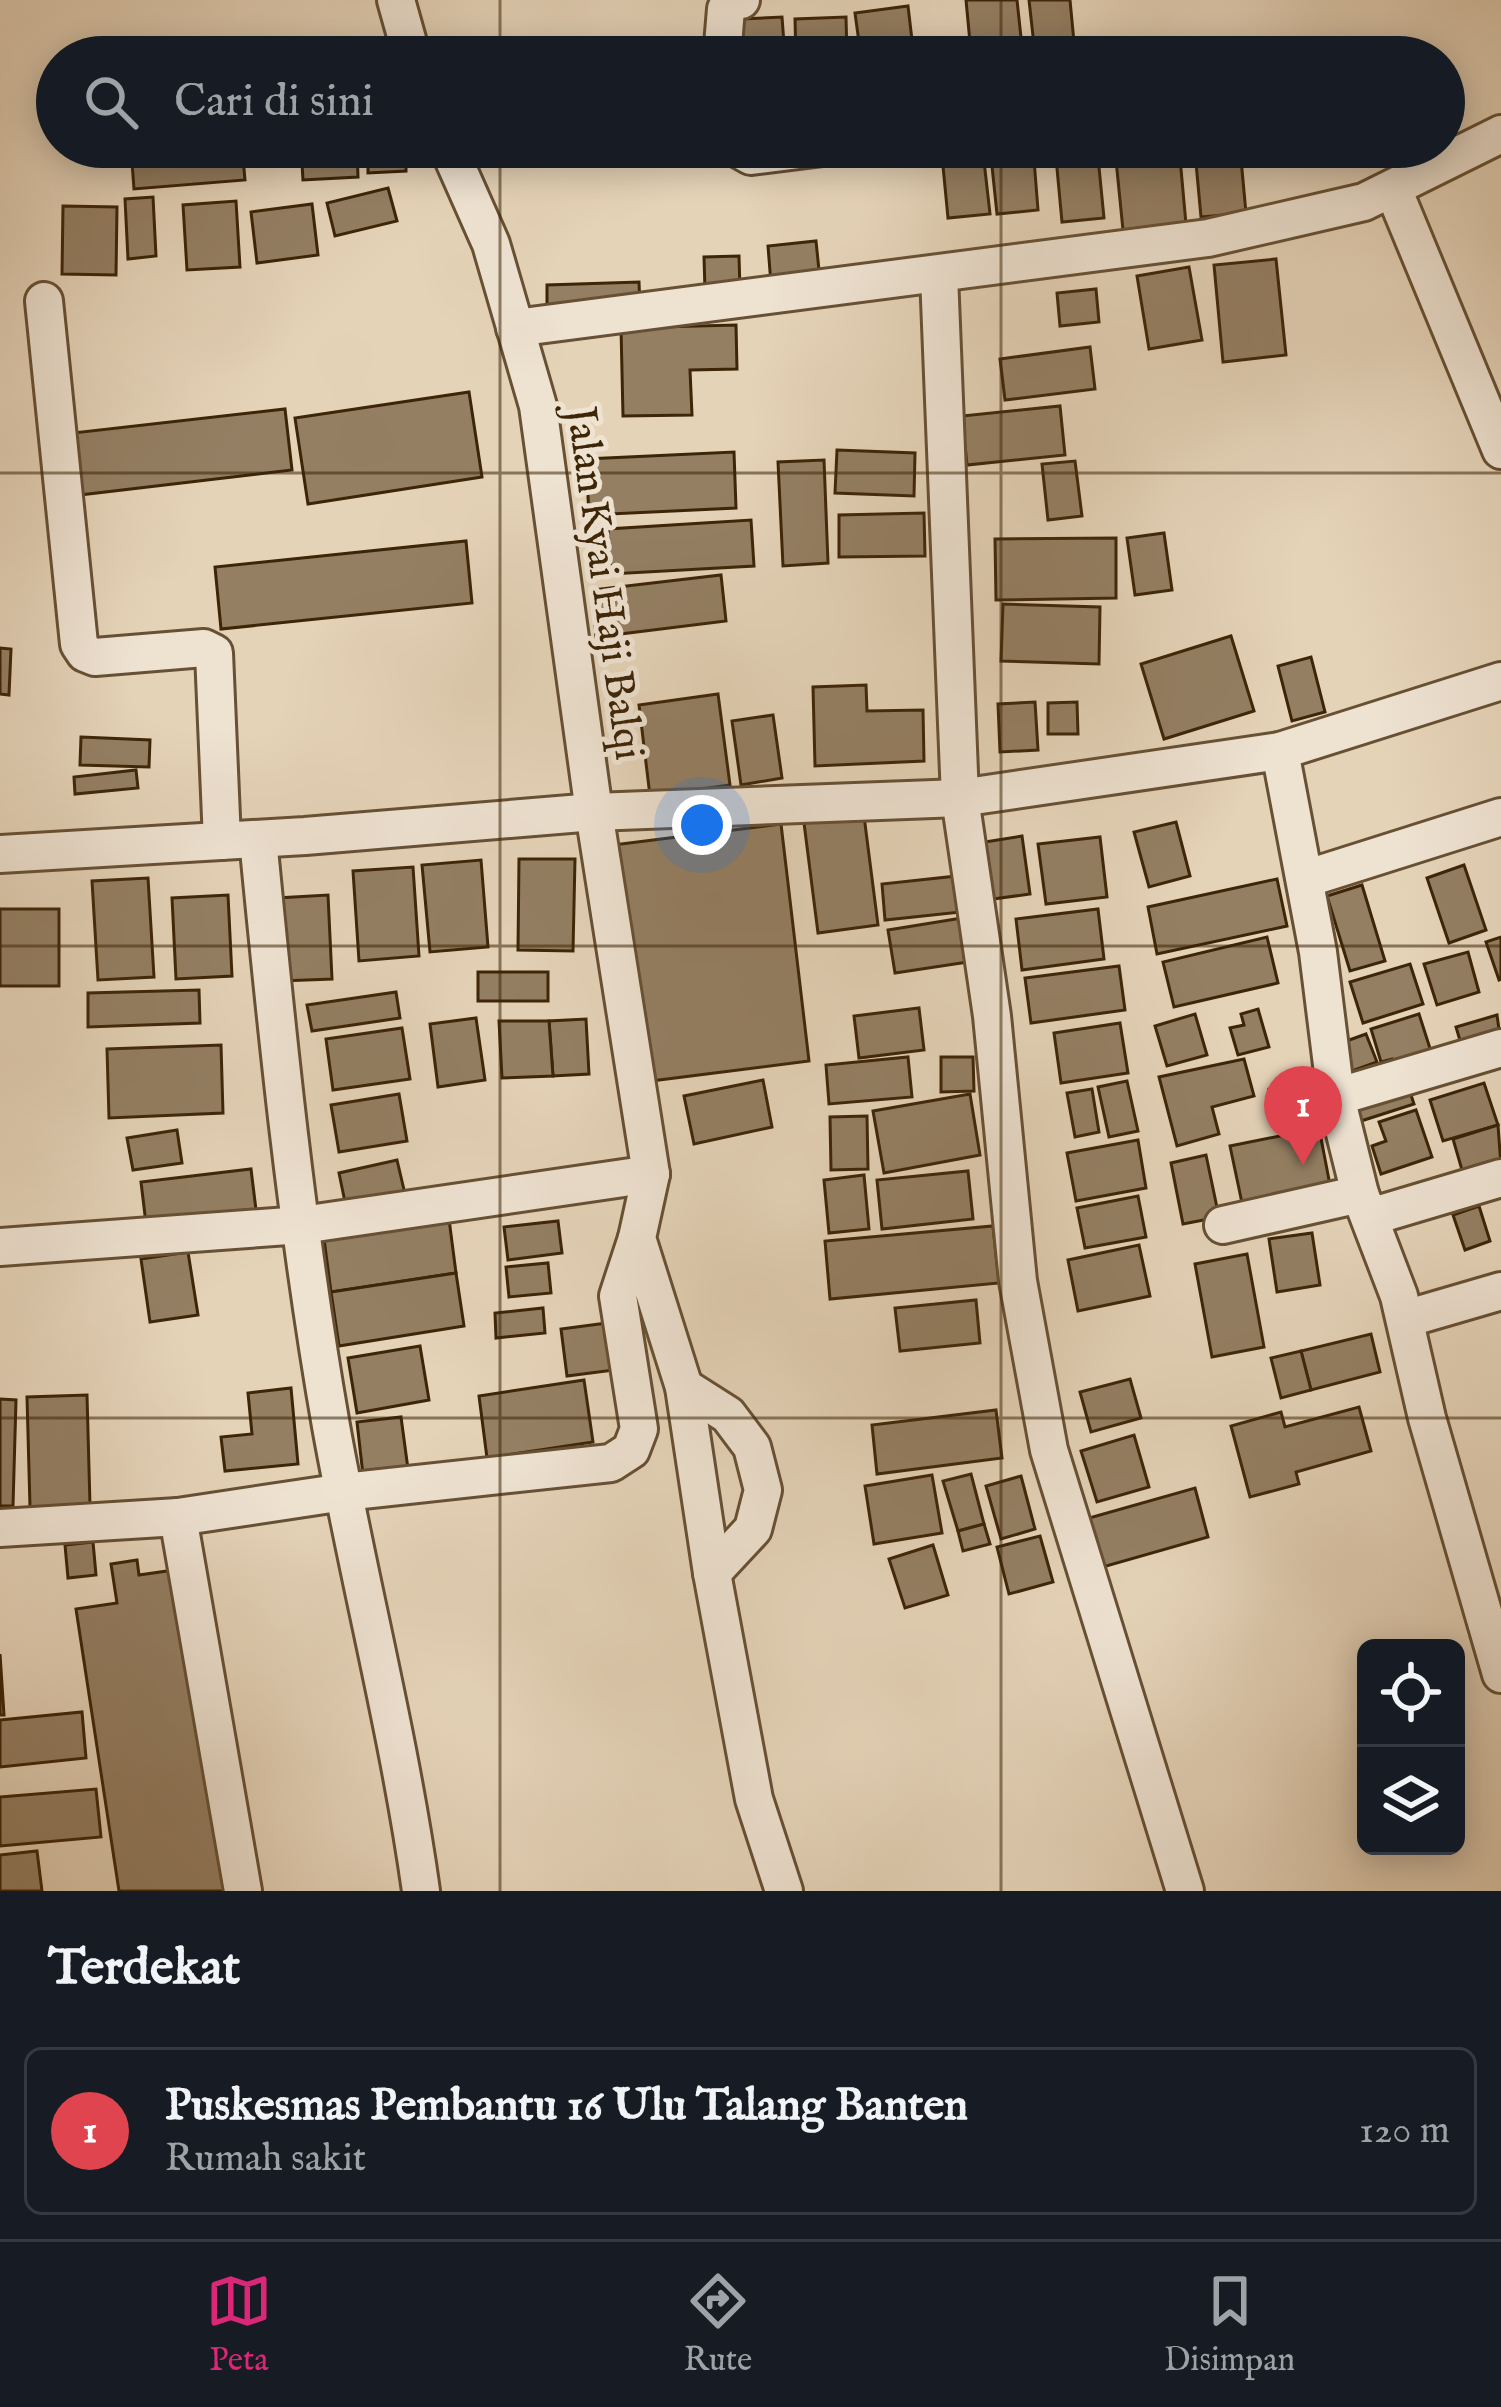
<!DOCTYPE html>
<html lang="id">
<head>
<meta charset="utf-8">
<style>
  :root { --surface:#171b24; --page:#20242c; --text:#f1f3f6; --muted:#9ea1a6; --line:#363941; --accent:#db2777 }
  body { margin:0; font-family:"IM FELL English",serif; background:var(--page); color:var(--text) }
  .controls { position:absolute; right:36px; bottom:36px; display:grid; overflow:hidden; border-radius:18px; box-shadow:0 6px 30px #0003 }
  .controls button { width:108px; height:108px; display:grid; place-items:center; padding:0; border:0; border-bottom:3px solid var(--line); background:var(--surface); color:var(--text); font:60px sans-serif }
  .you { position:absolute; left:702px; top:825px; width:42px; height:42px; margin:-30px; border:9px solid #fff; border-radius:50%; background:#1a73e8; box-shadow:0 0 0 18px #1a73e833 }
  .badge { display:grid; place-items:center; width:78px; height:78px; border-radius:50%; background:var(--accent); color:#fff; font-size:39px; font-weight:700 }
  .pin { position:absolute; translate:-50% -99px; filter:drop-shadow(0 3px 6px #0008) }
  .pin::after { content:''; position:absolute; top:63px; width:42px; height:36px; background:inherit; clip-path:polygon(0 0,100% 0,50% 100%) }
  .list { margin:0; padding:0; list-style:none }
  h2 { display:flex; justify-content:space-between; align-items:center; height:156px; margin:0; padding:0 48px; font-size:51px }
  h2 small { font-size:39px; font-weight:400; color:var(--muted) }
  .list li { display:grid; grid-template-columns:78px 1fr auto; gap:36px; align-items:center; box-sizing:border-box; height:168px; margin:0 24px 24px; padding:0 24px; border:3px solid var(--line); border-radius:18px }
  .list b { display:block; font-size:45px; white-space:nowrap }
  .list p { margin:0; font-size:39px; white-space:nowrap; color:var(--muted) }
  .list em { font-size:39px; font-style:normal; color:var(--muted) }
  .icon { flex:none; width:66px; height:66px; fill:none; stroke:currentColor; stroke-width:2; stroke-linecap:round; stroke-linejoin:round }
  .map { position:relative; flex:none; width:1501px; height:1891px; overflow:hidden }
  .search { position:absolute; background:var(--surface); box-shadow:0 6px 30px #0003; left:36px; right:36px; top:36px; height:132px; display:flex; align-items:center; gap:30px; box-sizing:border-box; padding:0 42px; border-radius:66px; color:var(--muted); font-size:45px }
  .sheet { height:348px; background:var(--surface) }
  nav { display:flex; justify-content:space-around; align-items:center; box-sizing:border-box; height:168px; border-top:3px solid var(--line); background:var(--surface); font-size:33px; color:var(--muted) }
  nav a { display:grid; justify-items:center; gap:6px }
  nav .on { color:var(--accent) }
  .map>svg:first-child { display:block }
</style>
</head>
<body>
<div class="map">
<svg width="1501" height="1891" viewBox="0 0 1501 1891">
  <rect width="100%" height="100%" fill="#e5d3b8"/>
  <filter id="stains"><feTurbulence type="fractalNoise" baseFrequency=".00167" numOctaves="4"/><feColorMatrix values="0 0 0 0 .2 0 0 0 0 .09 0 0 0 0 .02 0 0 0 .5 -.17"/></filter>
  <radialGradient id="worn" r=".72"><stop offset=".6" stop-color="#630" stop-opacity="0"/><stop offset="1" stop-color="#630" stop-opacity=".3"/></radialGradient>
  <g fill="#947f63" stroke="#3d2507" stroke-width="3">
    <path d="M966,0H1017L1022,47L971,53Z"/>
    <path d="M1029,0H1070L1074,42L1034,45Z"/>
    <path d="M908,6L914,57H861L855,13Z"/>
    <path d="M782,17L785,57H743L741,19Z"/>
    <path d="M846,17L847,57H796L795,19Z"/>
    <path d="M242,147L245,180L134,189L131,149Z"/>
    <path d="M301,147H357L358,177L303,180Z"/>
    <path d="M368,147H406V171L368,173Z"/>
    <path d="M990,147H1033L1038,210L997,214Z"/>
    <path d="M1055,147H1097L1104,218L1062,222Z"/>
    <path d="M1151,147H1179L1186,224L1123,230L1115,150Z"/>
    <path d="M1240,148L1246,213L1201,217L1195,152Z"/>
    <path d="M984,161L990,214L948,218L943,166Z"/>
    <path d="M388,188L397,221L335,236L327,203Z"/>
    <path d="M153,197L156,256L128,259L125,199Z"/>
    <path d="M236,201L240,267L187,270L183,205Z"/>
    <path d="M312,204L318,255L257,263L251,212Z"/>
    <path d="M63,206L117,207L116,275L62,274Z"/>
    <path d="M816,241L820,280L771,284L768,246Z"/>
    <path d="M739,256L740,290H705L704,257Z"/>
    <path d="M1276,259L1286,355L1223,362L1214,265Z"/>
    <path d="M1189,267L1202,340L1149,349L1137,276Z"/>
    <path d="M639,282L640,308L547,311V285Z"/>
    <path d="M1096,289L1099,322L1060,326L1057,293Z"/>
    <path d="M736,325L737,369L690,370L692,415L623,416L621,328Z"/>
    <path d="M1090,347L1095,389L1005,400L1000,359Z"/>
    <path d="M469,392L482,477L308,504L295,418Z"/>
    <path d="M1060,406L1065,455L967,465L962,416Z"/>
    <path d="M285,409L292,470L71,496L64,434Z"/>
    <path d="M837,450L915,453L914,496L835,493Z"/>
    <path d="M734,452L736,508L589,515L586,459Z"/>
    <path d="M824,460L828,563L783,566L778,462Z"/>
    <path d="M1075,461L1082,516L1048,520L1042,464Z"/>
    <path d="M924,513L925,556L839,557V515Z"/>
    <path d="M751,520L754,566L611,574L608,529Z"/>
    <path d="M1164,533L1172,590L1135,595L1127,538Z"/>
    <path d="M1116,538V598L996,600L995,539Z"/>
    <path d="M466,541L472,603L221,629L215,567Z"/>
    <path d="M721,575L726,621L596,637L592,590Z"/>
    <path d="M1003,604L1100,607L1099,664L1001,661Z"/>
    <path d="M1231,636L1254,711L1164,739L1141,664Z"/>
    <path d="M0,648L11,649L9,695L0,694Z"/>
    <path d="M1311,657L1325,712L1292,721L1278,666Z"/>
    <path d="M866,685L867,711L923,710L924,761L815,766L813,687Z"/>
    <path d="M718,694L730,785L650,796L639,705Z"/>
    <path d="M1035,702L1038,750L1000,752L998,704Z"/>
    <path d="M1077,702L1078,734H1048V703Z"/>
    <path d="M773,715L782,778L741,785L732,721Z"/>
    <path d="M81,737L150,740L149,767L80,765Z"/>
    <path d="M136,770L138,788L75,794L74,777Z"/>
    <path d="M864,816L878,925L818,933L804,823Z"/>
    <path d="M1176,822L1190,876L1149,887L1134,832Z"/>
    <path d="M781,824L809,1061L643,1082L613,845Z"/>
    <path d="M1022,836L1030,894L993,899L985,842Z"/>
    <path d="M1100,837L1107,897L1046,904L1038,844Z"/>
    <path d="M519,859H575L573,951L518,950Z"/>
    <path d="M481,860L488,947L430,952L422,865Z"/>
    <path d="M1464,865L1486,930L1449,943L1427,878Z"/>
    <path d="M413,867L419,956L359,961L353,871Z"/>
    <path d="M957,876L961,912L885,920L882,884Z"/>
    <path d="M148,878L154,977L98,980L92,881Z"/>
    <path d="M1277,879L1287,926L1157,954L1148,907Z"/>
    <path d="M1362,885L1385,961L1350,971L1327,896Z"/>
    <path d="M228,895L232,976L176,979L172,898Z"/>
    <path d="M328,895L332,979L281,981L277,898Z"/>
    <rect x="0" y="909" width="59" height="77"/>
    <path d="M1098,909L1104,959L1022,970L1016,919Z"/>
    <path d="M962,918L968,962L895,973L888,930Z"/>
    <path d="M1267,937L1278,983L1174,1007L1163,962Z"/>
    <path d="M1501,937V979L1499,980L1486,942Z"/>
    <path d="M1468,952L1479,992L1437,1005L1424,964Z"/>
    <path d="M1410,964L1423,1004L1363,1023L1350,982Z"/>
    <path d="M1119,966L1125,1010L1031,1023L1025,978Z"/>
    <rect x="478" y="972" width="70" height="29"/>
    <path d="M199,990L200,1023L88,1027V993Z"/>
    <path d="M396,992L400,1018L312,1031L307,1005Z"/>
    <path d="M919,1008L924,1050L859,1058L854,1016Z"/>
    <path d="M1258,1009L1269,1047L1238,1055L1230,1028L1244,1025L1241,1014Z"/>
    <path d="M1195,1014L1207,1055L1167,1066L1155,1026Z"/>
    <path d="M1419,1014L1435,1064L1397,1076L1392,1059L1381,1062L1371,1029Z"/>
    <path d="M1497,1015L1501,1044L1464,1054L1456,1027Z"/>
    <path d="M476,1018L485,1080L438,1087L430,1024Z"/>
    <path d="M586,1019L589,1074L553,1076L549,1021Z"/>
    <path d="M499,1021H549L553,1076L502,1078Z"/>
    <path d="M1120,1023L1128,1073L1061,1083L1054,1033Z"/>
    <path d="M402,1028L410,1079L333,1090L326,1039Z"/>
    <path d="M1366,1034L1377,1062L1352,1071L1341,1043Z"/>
    <path d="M221,1045L223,1113L109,1118L107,1049Z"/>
    <path d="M908,1057L912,1097L829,1104L826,1065Z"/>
    <path d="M941,1057H973L974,1091L941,1092Z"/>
    <path d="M1244,1059L1254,1096L1212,1107L1219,1134L1177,1146L1159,1077Z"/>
    <path d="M1325,1076L1334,1116L1278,1129L1269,1089Z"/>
    <path d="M763,1080L772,1127L694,1144L684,1096Z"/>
    <path d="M1406,1080L1414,1104L1361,1121L1354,1098Z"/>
    <path d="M1127,1081L1138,1131L1109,1137L1098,1087Z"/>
    <path d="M1484,1083L1498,1125L1443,1141L1430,1100Z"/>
    <path d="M1092,1089L1099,1132L1075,1137L1067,1093Z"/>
    <path d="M399,1094L407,1141L339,1152L331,1105Z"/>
    <path d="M970,1094L980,1155L884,1173L873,1111Z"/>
    <path d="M1416,1110L1432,1157L1381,1174L1372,1146L1386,1141L1379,1122Z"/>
    <path d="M867,1116L868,1169L831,1170L830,1117Z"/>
    <path d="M1498,1125L1501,1166L1464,1177L1453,1139Z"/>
    <path d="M1319,1128L1330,1185L1242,1203L1230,1146Z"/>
    <path d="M177,1130L182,1163L133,1170L127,1138Z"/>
    <path d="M1138,1140L1146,1188L1076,1201L1067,1153Z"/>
    <path d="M1206,1155L1219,1217L1183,1224L1171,1163Z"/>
    <path d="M397,1160L405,1194L346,1207L339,1173Z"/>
    <path d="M251,1169L257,1218L147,1232L141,1182Z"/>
    <path d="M968,1171L973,1219L882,1229L877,1180Z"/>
    <path d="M864,1175L869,1229L829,1233L824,1180Z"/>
    <path d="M1138,1196L1146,1237L1085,1248L1077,1208Z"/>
    <path d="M1479,1206L1490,1241L1465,1250L1453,1215Z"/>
    <path d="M449,1219L456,1273L331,1292L324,1239Z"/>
    <path d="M558,1221L562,1253L508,1260L504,1227Z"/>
    <path d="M993,1226L999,1283L830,1299L825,1241Z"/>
    <path d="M1312,1233L1320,1285L1277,1292L1269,1239Z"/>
    <path d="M1139,1245L1150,1296L1078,1311L1068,1260Z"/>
    <path d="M188,1252L198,1315L150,1322L141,1259Z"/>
    <path d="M1247,1254L1264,1347L1212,1357L1195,1264Z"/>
    <path d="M548,1263L551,1293L509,1297L506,1267Z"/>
    <path d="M456,1273L464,1326L339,1346L331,1292Z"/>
    <path d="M976,1300L980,1343L900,1351L895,1308Z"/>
    <path d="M543,1308L545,1333L496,1338L495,1313Z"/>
    <path d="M607,1323L614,1370L567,1376L561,1329Z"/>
    <path d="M1371,1334L1380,1372L1311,1390L1301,1351Z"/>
    <path d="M420,1346L429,1400L357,1413L348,1358Z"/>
    <path d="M1301,1351L1311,1390L1281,1398L1271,1358Z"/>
    <path d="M1130,1379L1141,1418L1091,1432L1080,1392Z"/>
    <path d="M584,1380L593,1442L487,1458L479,1396Z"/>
    <path d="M291,1388L298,1464L225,1471L221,1437L252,1434L248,1393Z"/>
    <path d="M87,1395L90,1505L30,1507L27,1397Z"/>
    <path d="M0,1399L16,1400L13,1506H0Z"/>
    <path d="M1359,1407L1371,1451L1296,1472L1299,1484L1250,1497L1231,1426L1281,1412L1285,1427Z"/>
    <path d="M996,1410L1002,1458L877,1474L872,1425Z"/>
    <path d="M401,1417L408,1469L363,1475L357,1422Z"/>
    <path d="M1134,1435L1149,1487L1097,1502L1081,1451Z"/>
    <path d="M971,1474L984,1524L958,1531L943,1481Z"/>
    <path d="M932,1475L942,1533L874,1544L865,1486Z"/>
    <path d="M1021,1476L1035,1529L1001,1539L986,1486Z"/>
    <path d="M1195,1488L1208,1537L1096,1569L1082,1520Z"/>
    <path d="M984,1524L990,1544L963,1551L958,1531Z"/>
    <path d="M1040,1536L1053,1582L1009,1594L997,1547Z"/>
    <path d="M93,1542L96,1575L68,1578L65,1545Z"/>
    <path d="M933,1545L948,1595L905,1608L889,1559Z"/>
    <path d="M137,1560L139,1575L181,1569L229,1891H119L76,1609L117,1603L111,1564Z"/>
    <path d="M0,1654L4,1715H0Z"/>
    <path d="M82,1712L86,1758L0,1767V1720Z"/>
    <path d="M96,1789L101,1837L0,1846V1797Z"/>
    <path d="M37,1851L42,1891H0V1855Z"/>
  </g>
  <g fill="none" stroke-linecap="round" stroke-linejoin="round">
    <defs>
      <g id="street">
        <path d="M396,0L412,57"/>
        <path d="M722,57L726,9L733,1L741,0"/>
        <path d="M448,147L491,244L538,406L594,812L651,1174L637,1238L684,1387L712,1573L754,1799L784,1891"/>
        <path d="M735,147L751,156L823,147"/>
        <path d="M1393,189L1501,450"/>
        <path d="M939,275L960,798L992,1016L1018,1281L1049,1450L1185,1891"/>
        <path d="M44,301L79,644L85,653L95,657L204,648L214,653L222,841"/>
        <path d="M515,328L1208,238L1364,202L1501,134"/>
        <path d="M1280,751L1318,952L1336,1097L1360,1194L1399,1296L1427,1418L1501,1674"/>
        <path d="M258,839C277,1035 297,1232 331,1426C359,1582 399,1734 421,1891"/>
        <path d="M0,854L305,836L594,812L960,798L1280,751L1501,681"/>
        <path d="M1305,879L1501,817"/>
        <path d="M1336,1097L1501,1048"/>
        <path d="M1370,1217L1501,1178"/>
        <path d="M1223,1225L1360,1194"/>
        <path d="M0,1247L302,1225L651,1174"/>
        <path d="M1405,1319L1501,1291"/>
        <path d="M684,1387L728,1415L752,1447L763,1490L753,1529L712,1573"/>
        <path d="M178,1517L243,1891"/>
        <path d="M0,1528L178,1517L344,1492L611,1463L631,1450L639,1429L618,1296L637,1238"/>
      </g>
    </defs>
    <use href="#street" stroke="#675033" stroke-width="42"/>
    <use href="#street" stroke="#eee2d1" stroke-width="36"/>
  </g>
  <path fill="none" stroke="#3d2507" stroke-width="3" stroke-opacity="0.55" d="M500,0V57M1001,0V57M500,147V1891M1001,147V1891M0,473H1501M0,946H1501M0,1418H1501"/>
  <g text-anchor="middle" stroke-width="10" stroke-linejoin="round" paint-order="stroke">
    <g font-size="42" fill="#3d2507" stroke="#eee2d1">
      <text transform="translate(607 583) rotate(82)" y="15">Jalan Kyai Haji Balqi</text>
    </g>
  </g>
  <rect width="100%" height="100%" filter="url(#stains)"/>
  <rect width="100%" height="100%" fill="url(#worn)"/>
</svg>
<div class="controls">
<button><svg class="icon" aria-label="locate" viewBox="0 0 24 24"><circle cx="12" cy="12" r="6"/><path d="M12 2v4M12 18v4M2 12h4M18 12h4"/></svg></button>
<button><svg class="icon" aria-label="layers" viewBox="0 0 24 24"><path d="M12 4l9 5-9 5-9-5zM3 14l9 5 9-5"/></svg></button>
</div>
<div class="you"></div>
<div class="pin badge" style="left:1303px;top:1165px;background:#e0444e">1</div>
<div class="search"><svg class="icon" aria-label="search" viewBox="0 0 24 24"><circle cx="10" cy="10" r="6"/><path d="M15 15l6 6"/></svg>Cari di sini</div>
</div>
<section class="sheet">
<h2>Terdekat<small></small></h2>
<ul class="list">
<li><span class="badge" style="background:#e0444e">1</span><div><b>Puskesmas Pembantu 16 Ulu Talang Banten</b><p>Rumah sakit</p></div><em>120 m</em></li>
</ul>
</section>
<nav>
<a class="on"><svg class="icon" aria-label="map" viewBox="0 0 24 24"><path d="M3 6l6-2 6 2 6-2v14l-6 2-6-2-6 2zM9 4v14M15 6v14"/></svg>Peta</a>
<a><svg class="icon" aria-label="directions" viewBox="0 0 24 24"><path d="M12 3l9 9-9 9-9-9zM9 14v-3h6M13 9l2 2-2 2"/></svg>Rute</a>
<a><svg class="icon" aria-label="saved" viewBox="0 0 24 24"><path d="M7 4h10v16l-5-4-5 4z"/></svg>Disimpan</a>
</nav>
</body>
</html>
